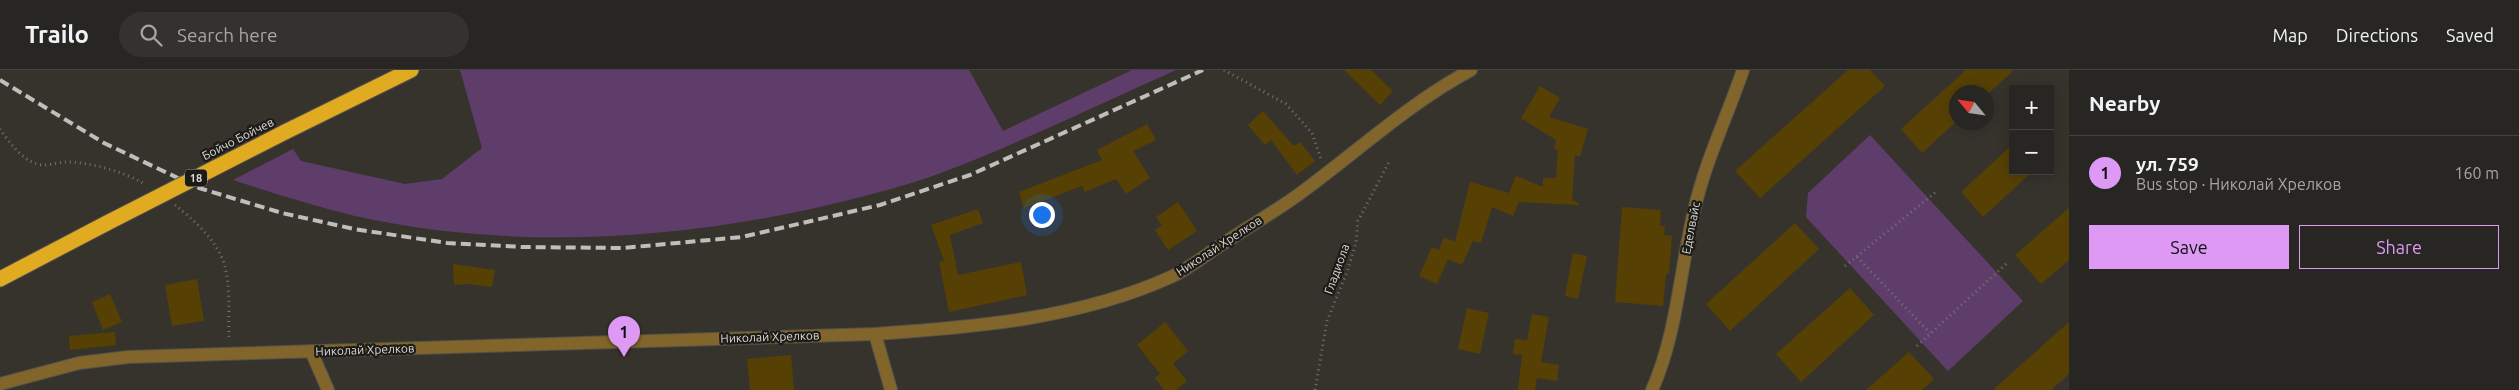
<!DOCTYPE html>
<html lang="en">
<head>
<meta charset="utf-8">
<style>
  :root { --surface:#282622; --page:#34322f; --text:#f1f3f6; --muted:#a5a5a5; --line:#444340; --accent:#dd99f4 }
  body { margin:0; font-family:Ubuntu,sans-serif; background:var(--page); color:var(--text) }
  .controls { position:absolute; right:15px; top:15px; display:grid; overflow:hidden; border-radius:0px; box-shadow:0 2px 12px #0003 }
  .controls button { width:45px; height:45px; display:grid; place-items:center; padding:0; border:0; border-bottom:1px solid var(--line); background:var(--surface); color:var(--text); font:25px sans-serif }
  .compass { position:absolute; left:1949px; top:15px; width:45px; height:45px; border-radius:50%; background:var(--surface); box-shadow:0 2px 12px #0003; rotate:299deg }
  .you { position:absolute; left:1041px; top:144px; width:18px; height:18px; margin:-12px; border:4px solid #fff; border-radius:50%; background:#1a73e8; box-shadow:0 0 0 8px #1a73e833 }
  .badge { display:grid; place-items:center; width:32px; height:32px; border-radius:50%; background:var(--accent); color:#111; font-size:16px; font-weight:700 }
  .pin { position:absolute; translate:-50% -41px; filter:drop-shadow(0 1px 2px #0008) }
  .pin::after { content:''; position:absolute; top:26px; width:18px; height:15px; background:inherit; clip-path:polygon(0 0,100% 0,50% 100%) }
  .list { margin:0; padding:0; list-style:none }
  h2 { display:flex; justify-content:space-between; align-items:center; height:65px; margin:0; padding:0 20px; font-size:21px }
  h2 small { font-size:16px; font-weight:400; color:var(--muted) }
  .list li { display:grid; grid-template-columns:32px 1fr auto; gap:15px; align-items:center; box-sizing:border-box; height:75px; padding:0 20px; border-top:1px solid var(--line) }
  .list b { display:block; font-size:19px; white-space:nowrap }
  .list p { margin:0; font-size:16px; white-space:nowrap; color:var(--muted) }
  .list em { font-size:16px; font-style:normal; color:var(--muted) }
  .actions { display:flex; gap:10px; padding:15px 20px }
  .actions a { flex:1; padding:11px 0; border:1px solid var(--accent); border-radius:0px; text-align:center; font-size:18px; color:var(--accent) }
  .actions .main { background:var(--accent); color:#111 }
  .icon { flex:none; width:28px; height:28px; fill:none; stroke:currentColor; stroke-width:2; stroke-linecap:round; stroke-linejoin:round }
  .map { position:relative; flex:none; width:2069px; height:320px; overflow:hidden }
  header { display:flex; align-items:center; gap:30px; box-sizing:border-box; height:70px; padding:0 25px; background:var(--surface); border-bottom:1px solid var(--line) }
  header strong { font-size:24px }
  nav { display:flex; gap:28px; margin-inline-start:auto; font-size:18px }
  .search { width:350px; height:45px; background:var(--page); display:flex; align-items:center; gap:12px; box-sizing:border-box; padding:0 18px; border-radius:28px; color:var(--muted); font-size:19px }
  main { display:flex }
  aside { flex:1; background:var(--surface) }
  .map>svg:first-child { display:block }
</style>
</head>
<body>
<header>
<strong>Trailo</strong>
<div class="search"><svg class="icon" aria-label="search" viewBox="0 0 24 24"><circle cx="10" cy="10" r="6"/><path d="M15 15l6 6"/></svg>Search here</div>
<nav><a>Map</a><a>Directions</a><a>Saved</a></nav>
</header>
<main>
<div class="map">
<svg width="2069" height="320" viewBox="0 0 2069 320">
  <rect width="100%" height="100%" fill="#36332d"/>
  <g fill="#5f3d6b">
    <path d="M460,0H969L1003,61L1132,0H1176C1100,34 1024,71 946,101C907,116 865,126 824,136C672,171 509,180 355,146C314,136 273,123 233,110L293,79L301,91L405,114L442,109L482,78Z"/>
    <path d="M1870,65L2023,231L1948,301L1806,147L1808,123Z"/>
  </g>
  <g fill="#574004">
    <path d="M1344,0H1371L1393,21L1380,35Z"/>
    <path d="M1848,0H1870L1885,16L1760,128L1735,101Z"/>
    <path d="M1966,0H2014L1990,22H1956V52L1922,83L1901,59Z"/>
    <path d="M1540,16L1560,28L1549,47L1588,59L1580,87L1575,85L1572,130L1579,133V135L1519,132L1513,146L1492,137L1481,173L1473,171L1462,195L1448,189L1437,214L1419,206L1432,177L1439,180L1444,167L1455,172L1470,112L1509,123L1516,106L1543,117V108H1556L1558,80L1554,79L1556,70L1521,48Z"/>
    <path d="M1263,41L1294,76L1300,72L1315,91L1297,105L1271,70L1265,75L1248,55Z"/>
    <path d="M1147,54L1156,70L1133,81L1150,108L1126,124L1116,109L1085,122L1082,116L1024,138L1019,122L1102,90L1097,80Z"/>
    <path d="M2013,74V101H2033L1983,147L1961,122Z"/>
    <path d="M1178,132L1197,161L1168,180L1155,160L1162,155L1156,147Z"/>
    <path d="M1622,137L1661,140L1660,156H1665L1664,165L1672,166L1669,204H1666L1663,236L1615,232Z"/>
    <path d="M2069,138V190L2041,214L2015,185Z"/>
    <path d="M978,139L983,153L950,165L958,205L1021,192L1027,225L949,242L939,192L944,191L931,155Z"/>
    <path d="M1795,153L1819,179L1730,261L1706,234Z"/>
    <path d="M1573,183L1587,186L1578,229L1565,226Z"/>
    <path d="M453,194L495,200L492,217L468,214L454,215Z"/>
    <path d="M197,209L204,251L172,256L165,215Z"/>
    <path d="M1850,218L1874,245L1801,312L1776,284Z"/>
    <path d="M110,224L122,252L103,260L92,232Z"/>
    <path d="M1467,238L1489,243L1480,284L1458,279Z"/>
    <path d="M1532,244L1549,247L1541,292L1559,295L1557,311L1537,308L1535,320H1518L1522,285L1513,284L1515,269L1527,270Z"/>
    <path d="M1165,252L1188,281L1173,294L1187,311L1176,320H1164L1155,308L1160,304L1137,275Z"/>
    <path d="M2069,252V304L2051,320H1993Z"/>
    <path d="M115,262L116,275L70,280L69,266Z"/>
    <path d="M1909,282L1934,309L1922,320H1866Z"/>
    <path d="M791,285L794,320H750L747,289Z"/>
  </g>
  <g fill="none" stroke-linecap="round" stroke-linejoin="round">
    <defs>
      <g id="minor">
        <path d="M875,264L891,320"/>
        <path d="M311,281L328,320"/>
        <path d="M0,314L79,293L128,287L875,264C976,257 1079,249 1173,206C1191,197 1207,184 1224,173C1251,155 1280,139 1306,119C1360,79 1411,32 1471,0"/>
        <path d="M1652,320C1677,264 1680,200 1694,141C1705,92 1727,47 1743,0"/>
      </g>
      <g id="highway">
        <path d="M285,62L411,0"/>
        <path d="M0,209L107,153"/>
      </g>
    </defs>
    <use href="#minor" stroke="#54514b" stroke-width="14"/>
    <use href="#highway" stroke="#54514b" stroke-width="17"/>
    <g stroke="#76736e" stroke-width="3" stroke-dasharray="1 4" stroke-linecap="butt">
      <path d="M1224,0L1286,34L1312,63L1321,89"/>
      <path d="M0,59C10,73 25,95 44,95C53,95 62,91 71,92C97,94 123,102 145,114"/>
      <path d="M175,135C194,150 219,172 225,197C231,220 228,246 229,269"/>
      <path d="M1857,187L1930,263"/>
      <path d="M1845,196L1937,121"/>
      <path d="M1917,276L2006,194"/>
      <path d="M1315,320L1327,251L1347,202L1356,173L1358,151L1390,90"/>
    </g>
    <use href="#minor" stroke="#81652a" stroke-width="12"/>
    <use href="#highway" stroke="#e0aa21" stroke-width="15"/>
    <path stroke="#c0beba" stroke-width="4" stroke-dasharray="10 5" stroke-linecap="butt" d="M0,10L104,73L199,118L282,143L354,159L447,173L523,177L623,178L742,167L880,135L970,105L1203,0"/>
    <defs>
      <path id="highway-bridge" d="M107,153L285,62"/>
    </defs>
    <use href="#highway-bridge" stroke="#54514b" stroke-width="17" stroke-linecap="butt"/>
    <use href="#highway-bridge" stroke="#e0aa21" stroke-width="15"/>
  </g>
  <g text-anchor="middle" stroke-width="4.5" stroke-linejoin="round" paint-order="stroke">
    <rect fill="#1c1b18" stroke="#a2a19d" stroke-width="1" x="185" y="99.5" width="22" height="17" rx="4"/>
    <g font-size="11" font-weight="bold" fill="#dcdad6">
      <text x="196" y="112">18</text>
    </g>
    <g font-size="12" fill="#dcdad6" stroke="#1c1b18">
      <text transform="translate(238 69) rotate(-27)" y="4">Бойчо Бойчев</text>
      <text transform="translate(1691 158) rotate(-79)" y="4">Еделвайс</text>
      <text transform="translate(1219 176) rotate(-33)" y="4">Николай Хрелков</text>
      <text transform="translate(1337 199) rotate(-70)" y="4">Гладиола</text>
      <text transform="translate(770 267) rotate(-2)" y="4">Николай Хрелков</text>
      <text transform="translate(365 280) rotate(-2)" y="4">Николай Хрелков</text>
    </g>
  </g>
</svg>
<div class="controls">
<button>+</button>
<button>−</button>
</div>
<svg class="compass" viewBox="-18 -18 36 36"><path d="M0-13l5 13h-10z" fill="#e53935"/><path d="M0 13l5-13h-10z" fill="#a5a5a5"/></svg>
<div class="you"></div>
<div class="pin badge" style="left:624px;top:287px">1</div>
</div>
<aside>
<h2>Nearby<small></small></h2>
<ul class="list">
<li><span class="badge">1</span><div><b>ул. 759</b><p>Bus stop · Николай Хрелков</p></div><em>160 m</em></li>
</ul>
<div class="actions"><a class="main">Save</a><a>Share</a></div>
</aside>
</main>
</body>
</html>
